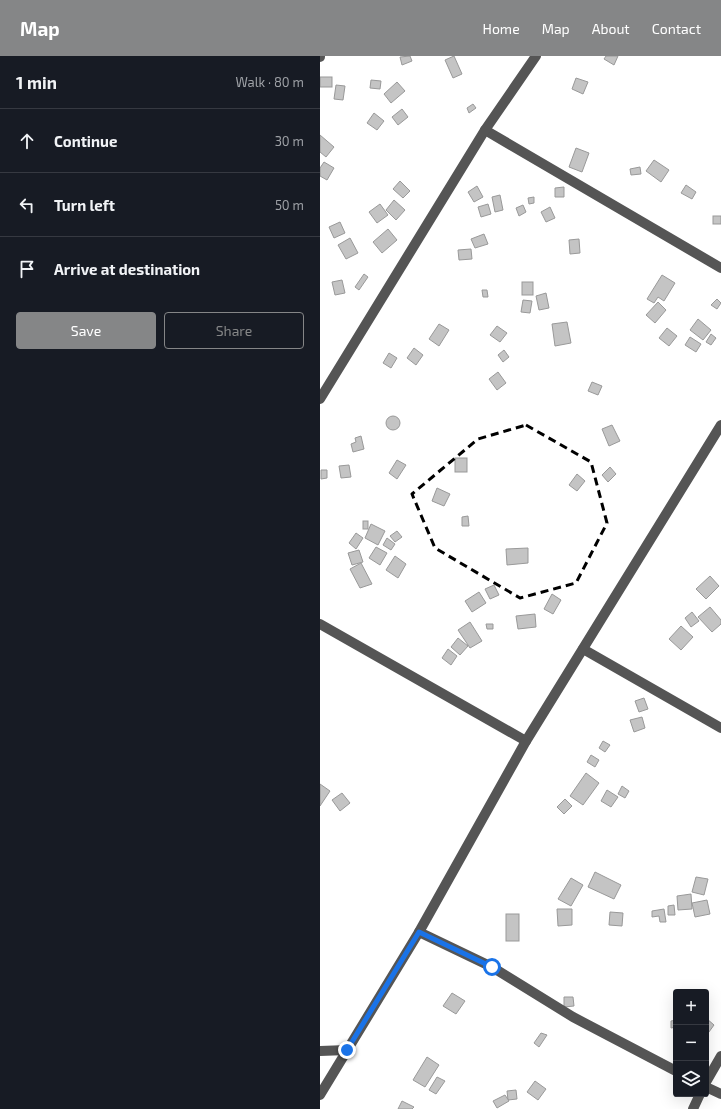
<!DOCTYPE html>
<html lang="en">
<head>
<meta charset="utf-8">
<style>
  :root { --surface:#171b24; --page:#20242c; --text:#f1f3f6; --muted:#9ea1a6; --line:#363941; --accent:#858687 }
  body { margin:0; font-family:"Exo 2",sans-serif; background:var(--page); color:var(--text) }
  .controls { position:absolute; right:12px; bottom:12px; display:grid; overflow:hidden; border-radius:4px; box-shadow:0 4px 16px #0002 }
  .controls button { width:36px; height:36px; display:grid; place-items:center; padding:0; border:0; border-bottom:1px solid var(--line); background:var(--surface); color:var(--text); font:20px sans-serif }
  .stop { position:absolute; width:12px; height:12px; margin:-9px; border:3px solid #1a73e8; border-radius:50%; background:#fff }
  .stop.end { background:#1a73e8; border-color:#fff; box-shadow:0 1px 4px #0008 }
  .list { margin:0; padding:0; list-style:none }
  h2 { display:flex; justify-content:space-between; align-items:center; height:52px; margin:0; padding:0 16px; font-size:17px }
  h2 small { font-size:13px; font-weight:400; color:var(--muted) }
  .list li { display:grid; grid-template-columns:26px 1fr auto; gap:12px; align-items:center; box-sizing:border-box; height:64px; padding:0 16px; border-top:1px solid var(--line) }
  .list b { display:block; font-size:15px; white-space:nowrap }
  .list em { font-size:13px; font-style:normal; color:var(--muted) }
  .actions { display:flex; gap:8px; padding:12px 16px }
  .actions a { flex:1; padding:9px 0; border:1px solid var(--accent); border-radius:4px; text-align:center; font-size:14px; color:var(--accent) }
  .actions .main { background:var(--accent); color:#fff }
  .icon { flex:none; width:22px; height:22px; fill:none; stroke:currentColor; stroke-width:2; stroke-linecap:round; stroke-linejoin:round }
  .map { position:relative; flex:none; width:401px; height:1053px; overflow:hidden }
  header { display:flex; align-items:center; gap:24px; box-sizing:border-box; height:56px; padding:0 20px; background:var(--accent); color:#fff }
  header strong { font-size:19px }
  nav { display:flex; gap:22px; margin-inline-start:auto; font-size:14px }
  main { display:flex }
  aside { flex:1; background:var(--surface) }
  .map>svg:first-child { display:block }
</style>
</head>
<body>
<header>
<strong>Map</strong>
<nav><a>Home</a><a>Map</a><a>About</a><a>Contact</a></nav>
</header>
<main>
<aside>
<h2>1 min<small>Walk · 80 m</small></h2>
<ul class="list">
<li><svg class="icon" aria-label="ahead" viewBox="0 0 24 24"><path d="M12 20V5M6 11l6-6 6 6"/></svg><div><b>Continue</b></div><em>30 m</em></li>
<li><svg class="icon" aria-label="left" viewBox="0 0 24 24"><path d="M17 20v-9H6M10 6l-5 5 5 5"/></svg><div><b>Turn left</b></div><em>50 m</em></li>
<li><svg class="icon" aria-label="arrive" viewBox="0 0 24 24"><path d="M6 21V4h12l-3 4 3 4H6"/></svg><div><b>Arrive at destination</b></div></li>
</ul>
<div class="actions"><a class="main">Save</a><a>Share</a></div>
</aside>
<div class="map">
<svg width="401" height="1053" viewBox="0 0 401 1053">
  <rect width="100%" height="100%" fill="#fff"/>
  <g fill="#c4c4c4" stroke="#999">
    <path d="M90,0L92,5L82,9L80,1Z"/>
    <path d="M134,0L142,18L133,22L125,4Z"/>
    <path d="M286,0H298L294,9L284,3Z"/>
    <rect x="0" y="21" width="12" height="10"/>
    <path d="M256,22L268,26L263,38L252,33Z"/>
    <path d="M51,24L61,25L60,33L50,32Z"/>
    <path d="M77,26L85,35L71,47L64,38Z"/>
    <path d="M16,29L25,30L23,44L14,43Z"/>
    <path d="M153,48L156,52L149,57L147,52Z"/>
    <path d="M82,53L88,61L78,69L72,61Z"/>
    <path d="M54,57L64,65L57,74L47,67Z"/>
    <path d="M0,79L14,91L6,101L0,96Z"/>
    <path d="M256,92L269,97L262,116L249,111Z"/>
    <path d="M334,104L349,114L341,126L326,115Z"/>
    <path d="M4,106L14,112L7,124L0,120V112Z"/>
    <path d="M320,111L321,118L311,119L310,113Z"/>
    <path d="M80,125L90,135L83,142L73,133Z"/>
    <path d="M366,129L376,136L372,143L361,137Z"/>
    <path d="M157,130L163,141L154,146L148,136Z"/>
    <path d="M244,131V141H235V132Z"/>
    <path d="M180,139L183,154L175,156L172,141Z"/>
    <path d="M214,141V147L209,148L208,142Z"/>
    <path d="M74,144L85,154L76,164L66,154Z"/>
    <path d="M60,148L68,159L57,167L49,156Z"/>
    <path d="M168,148L171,158L161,161L158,151Z"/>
    <path d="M203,149L206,156L199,160L196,152Z"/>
    <path d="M230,151L235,162L226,166L221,156Z"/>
    <rect x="393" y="160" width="8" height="8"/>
    <path d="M20,166L25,177L14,182L9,171Z"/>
    <path d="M68,173L77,184L62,197L53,186Z"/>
    <path d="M164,178L168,188L155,192L151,183Z"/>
    <path d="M30,182L38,197L26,203L18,189Z"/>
    <path d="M259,183L260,197L250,198L249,184Z"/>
    <path d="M151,193L152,203L139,204L138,194Z"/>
    <path d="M44,218L48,221L39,234L35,231Z"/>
    <path d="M342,219L355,227L344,245L338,241L334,247L327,243Z"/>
    <path d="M22,224L25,237L15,239L12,226Z"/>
    <rect x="202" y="226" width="11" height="13"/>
    <path d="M162,234H167L168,241H163Z"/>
    <path d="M226,237L229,252L219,254L216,240Z"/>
    <path d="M397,243L401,247L397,253L391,249Z"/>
    <path d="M203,244L212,245L210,257L201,256Z"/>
    <path d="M338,246L346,254L335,267L326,259Z"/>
    <path d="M378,263L391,274L383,284L370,274Z"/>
    <path d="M247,266L251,287L235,290L232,268Z"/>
    <path d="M119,268L129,274L119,290L109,283Z"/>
    <path d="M177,270L187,277L180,286L170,279Z"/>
    <path d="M347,272L357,280L349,290L339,282Z"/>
    <path d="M391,278L396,282L391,289L386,286Z"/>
    <path d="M370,281L381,288L376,296L365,289Z"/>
    <path d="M94,292L103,299L96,309L87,302Z"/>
    <path d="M184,294L189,301L183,306L178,299Z"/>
    <path d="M69,297L77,302L71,312L63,307Z"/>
    <path d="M178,316L186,327L177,334L169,323Z"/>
    <path d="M272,326L282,330L278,339L268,335Z"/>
    <circle cx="73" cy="367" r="7"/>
    <path d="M292,369L300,385L289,390L282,373Z"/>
    <path d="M41,380L44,393L33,396L31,388L36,386L35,382Z"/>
    <rect x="135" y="402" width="12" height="14"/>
    <path d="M77,404L86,409L77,423L69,417Z"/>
    <path d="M29,409L31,421L21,422L19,410Z"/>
    <path d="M290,411L296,418L288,426L282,419Z"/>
    <path d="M1,414H7V422L1,423Z"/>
    <path d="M257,418L265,425L257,435L249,429Z"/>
    <path d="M117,432L130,438L124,450L112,445Z"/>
    <path d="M148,460L149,470H142V461Z"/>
    <rect x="43" y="465" width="5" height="8"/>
    <path d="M51,468L65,475L58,489L45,482Z"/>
    <path d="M77,475L82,481L75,486L70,480Z"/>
    <path d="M36,477L43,482L36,493L29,487Z"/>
    <path d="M67,482L75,488L71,494L63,489Z"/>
    <path d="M56,491L67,497L60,509L49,502Z"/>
    <path d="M208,492V507L187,509L186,493Z"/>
    <path d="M39,494L43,506L32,509L28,497Z"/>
    <path d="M75,500L86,508L78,522L66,514Z"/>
    <path d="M41,507L52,528L40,532L30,513Z"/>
    <path d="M390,520L399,530L386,543L376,533Z"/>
    <path d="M174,529L179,539L170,543L165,533Z"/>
    <path d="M159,536L166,547L152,556L145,545Z"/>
    <path d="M232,538L241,544L233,558L224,553Z"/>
    <path d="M390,551L401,564V568L392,576L378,561Z"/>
    <path d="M372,556L379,565L371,571L365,562Z"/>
    <path d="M215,558L216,571L198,573L196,560Z"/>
    <path d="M150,566L162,585L150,592L138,574Z"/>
    <path d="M166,568H173V573H167Z"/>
    <path d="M361,570L373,581L361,594L349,583Z"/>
    <path d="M138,582L148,590L140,599L131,591Z"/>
    <path d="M128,593L137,600L131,609L122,602Z"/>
    <path d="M324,642L328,653L319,656L315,645Z"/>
    <path d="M322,661L325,672L314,676L310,664Z"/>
    <path d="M283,685L290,689L285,696L279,692Z"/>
    <path d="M271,699L279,704L275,711L267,706Z"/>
    <path d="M266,717L279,727L263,749L250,740Z"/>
    <path d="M0,728L10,735L0,750Z"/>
    <path d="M302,730L309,735L305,742L298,738Z"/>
    <path d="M287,734L298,741L291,751L281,745Z"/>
    <path d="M22,737L30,747L20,755L12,744Z"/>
    <path d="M245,743L252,750L244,758L237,751Z"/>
    <path d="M275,816L301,829L294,843L268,831Z"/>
    <path d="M376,821L388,823L384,839L372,836Z"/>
    <path d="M251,822L263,829L251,850L238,843Z"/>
    <path d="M371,838L372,853L358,854L357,840Z"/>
    <path d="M387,844L390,858L375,861L372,847Z"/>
    <path d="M354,849L355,859H348V850Z"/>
    <path d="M237,853H252V869L238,870Z"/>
    <path d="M344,853L346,866H340L339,860L332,861V855Z"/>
    <path d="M290,856L303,857L302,870L289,869Z"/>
    <rect x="186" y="858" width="13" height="27"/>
    <path d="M132,937L145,945L136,958L123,950Z"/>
    <path d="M244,941H253L254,950L244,951Z"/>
    <path d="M386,962L394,969L386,980Z"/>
    <path d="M356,964V971L351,972V965Z"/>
    <path d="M221,977L227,979L219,991L214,987Z"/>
    <path d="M107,1001L119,1009L105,1031L93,1024Z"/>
    <path d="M117,1021L125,1025L116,1038L109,1034Z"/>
    <path d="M215,1025L226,1033L218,1044L207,1036Z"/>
    <path d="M196,1034L197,1043L188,1044L187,1035Z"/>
    <path d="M185,1039L189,1045L177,1052L173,1045Z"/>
    <path d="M82,1045L94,1051L92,1053H78Z"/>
  </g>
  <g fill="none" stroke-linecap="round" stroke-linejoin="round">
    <g stroke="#555" stroke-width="10">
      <path d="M0,1V0"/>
      <path d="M165,74L401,212"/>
      <path d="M0,343L165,74L216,0"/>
      <path d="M0,568L206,685"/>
      <path d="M263,593L401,672"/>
      <path d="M99,876L172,911L253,961L356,1015"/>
      <path d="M0,995L27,994"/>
      <path d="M386,1026L401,1000"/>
      <path d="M386,1031L401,1038"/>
      <path d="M0,1039L99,876L206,685L401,369"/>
      <path d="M373,1053L380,1038"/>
    </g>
  </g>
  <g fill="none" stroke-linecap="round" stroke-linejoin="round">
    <path stroke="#1a73e8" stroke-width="5" d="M27,994L99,876L172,911"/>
  </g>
  <path fill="none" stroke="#000" stroke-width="3" stroke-dasharray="8 5" stroke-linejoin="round" d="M206,369L271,406L287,467L256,527L200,542L115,492L92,438L158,383Z"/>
</svg>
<div class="controls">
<button>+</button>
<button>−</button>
<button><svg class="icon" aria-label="layers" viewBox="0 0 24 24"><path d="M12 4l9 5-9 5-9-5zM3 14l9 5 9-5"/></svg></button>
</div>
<div class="stop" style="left:172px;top:911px"></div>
<div class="stop end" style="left:27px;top:994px"></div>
</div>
</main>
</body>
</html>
